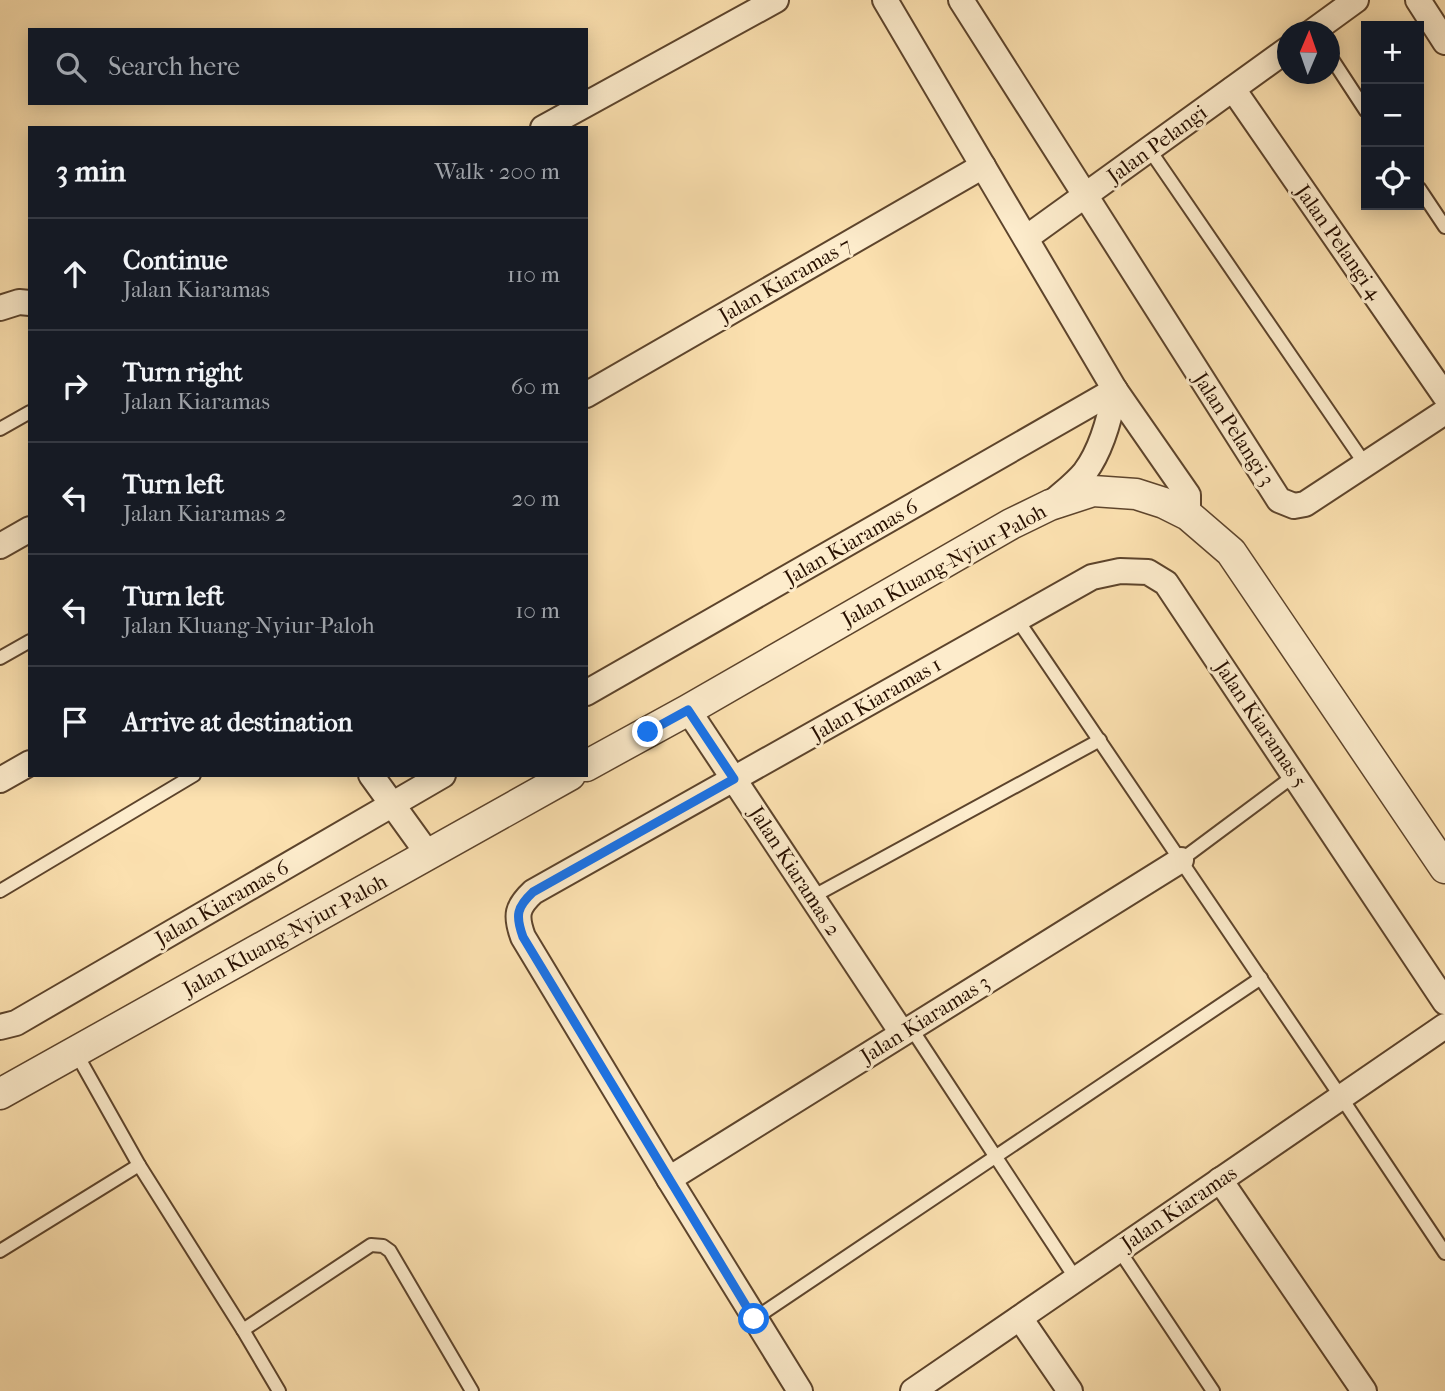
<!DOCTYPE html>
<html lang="en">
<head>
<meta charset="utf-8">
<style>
  :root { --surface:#171b24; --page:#242831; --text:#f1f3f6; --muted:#9ea1a6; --line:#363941 }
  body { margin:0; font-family:"IM FELL French Canon",serif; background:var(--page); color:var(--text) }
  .controls { position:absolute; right:21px; top:21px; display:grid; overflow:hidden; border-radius:0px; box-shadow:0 4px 18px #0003 }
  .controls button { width:63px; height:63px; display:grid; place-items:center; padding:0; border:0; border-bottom:2px solid var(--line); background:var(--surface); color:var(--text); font:35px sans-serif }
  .compass { position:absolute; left:1277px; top:21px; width:63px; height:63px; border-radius:50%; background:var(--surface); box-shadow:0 4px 18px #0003; rotate:2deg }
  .stop { position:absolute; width:21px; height:21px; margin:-16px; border:5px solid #1a73e8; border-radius:50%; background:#fff }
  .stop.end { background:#1a73e8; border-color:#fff; box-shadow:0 2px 7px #0008 }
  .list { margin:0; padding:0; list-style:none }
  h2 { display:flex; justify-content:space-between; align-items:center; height:91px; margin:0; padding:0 28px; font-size:30px }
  h2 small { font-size:23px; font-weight:400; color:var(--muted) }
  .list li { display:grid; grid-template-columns:46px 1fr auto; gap:21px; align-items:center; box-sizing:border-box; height:112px; padding:0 28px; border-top:2px solid var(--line) }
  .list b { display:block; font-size:26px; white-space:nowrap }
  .list p { margin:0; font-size:23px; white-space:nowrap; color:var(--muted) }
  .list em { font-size:23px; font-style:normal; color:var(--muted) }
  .icon { flex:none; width:38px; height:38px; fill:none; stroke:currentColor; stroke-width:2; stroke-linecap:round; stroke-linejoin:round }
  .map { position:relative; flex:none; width:1445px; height:1391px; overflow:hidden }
  .search { position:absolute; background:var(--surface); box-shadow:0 4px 18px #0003; left:28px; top:28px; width:560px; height:77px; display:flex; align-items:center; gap:18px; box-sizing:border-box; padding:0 24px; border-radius:0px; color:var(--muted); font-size:26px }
  .panel { position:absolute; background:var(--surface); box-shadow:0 4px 18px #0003; left:28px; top:126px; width:560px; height:651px; border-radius:0px }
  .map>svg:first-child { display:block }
</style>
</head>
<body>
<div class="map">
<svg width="1445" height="1391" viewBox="0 0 1445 1391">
  <rect width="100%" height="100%" fill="#fce1b0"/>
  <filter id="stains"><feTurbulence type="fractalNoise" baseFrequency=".00286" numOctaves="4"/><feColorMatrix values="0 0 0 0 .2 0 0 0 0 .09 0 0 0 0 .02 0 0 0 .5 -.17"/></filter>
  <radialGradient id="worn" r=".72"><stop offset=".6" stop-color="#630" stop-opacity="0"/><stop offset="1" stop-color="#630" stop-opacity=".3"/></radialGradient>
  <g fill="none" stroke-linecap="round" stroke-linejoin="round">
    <defs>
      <g id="service">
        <path d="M1330,56L1366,111"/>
        <path d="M1149,149L1365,464"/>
        <path d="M1419,188L1445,227"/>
        <path d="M0,429L30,412"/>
        <path d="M1017,619L1341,1097L1445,1253"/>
        <path d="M0,658L30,641"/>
        <path d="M1181,860L1295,775"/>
        <path d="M0,891L194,775"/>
        <path d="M812,897L1100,740"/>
        <path d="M911,1028L1076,1279"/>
        <path d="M76,1053L139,1165L243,1330L279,1391"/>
        <path d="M1119,1250L1213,1391"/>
        <path d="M0,1251L139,1165"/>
        <path d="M754,1319L1261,978"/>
        <path d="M243,1330L371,1245L383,1246L390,1251L472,1391"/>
      </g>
      <g id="minor">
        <path d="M885,0L1115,390L1188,495V515"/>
        <path d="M961,0L1279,500L1294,506L1305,504L1445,412"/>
        <path d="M1418,0L1445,42"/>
        <path d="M1312,32L1356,0"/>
        <path d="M1233,89L1445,396"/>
        <path d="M543,128L776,0"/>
        <path d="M1026,238L1288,49"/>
        <path d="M0,308L19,302L30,303"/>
        <path d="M586,395L983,166"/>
        <path d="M1053,502C1063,493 1076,483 1085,472C1102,449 1110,418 1115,390"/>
        <path d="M0,546L30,529"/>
        <path d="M586,693L1115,390"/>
        <path d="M688,710L902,1033"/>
        <path d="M371,775L428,854"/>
        <path d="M0,780L30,763"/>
        <path d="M0,1027L16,1023L443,775"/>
        <path d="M669,1179L1181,860"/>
        <path d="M1220,1180L1364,1391"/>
        <path d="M1020,1318L1070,1391"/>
        <path d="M800,1391L669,1179L523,937C515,915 517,907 533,892L1092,577L1120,571L1148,572L1166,583L1445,1002"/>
        <path d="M913,1391L1445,1026"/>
      </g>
      <g id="tertiary">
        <path d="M586,766L688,710L1011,524L1050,505L1093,491L1136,494L1164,503L1188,515L1231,552L1445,868"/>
        <path d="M0,1094L570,775"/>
      </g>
    </defs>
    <use href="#service" stroke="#5d442c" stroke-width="16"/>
    <use href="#minor" stroke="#5d442c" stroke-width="28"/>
    <use href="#tertiary" stroke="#5d442c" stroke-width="33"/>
    <use href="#service" stroke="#fdeccc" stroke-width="12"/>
    <use href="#minor" stroke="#fdeccc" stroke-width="24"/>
    <use href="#tertiary" stroke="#fdeccc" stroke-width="30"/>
  </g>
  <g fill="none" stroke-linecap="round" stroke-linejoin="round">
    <path stroke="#1a73e8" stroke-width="9" d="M648,732L688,710L734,779L533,892C517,907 515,915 523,937L754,1319"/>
  </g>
  <g text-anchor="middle" stroke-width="6" stroke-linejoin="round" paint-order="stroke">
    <g font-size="21" fill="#281000" stroke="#fdeccc">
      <text transform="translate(1157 144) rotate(-36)" y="7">Jalan Pelangi</text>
      <text transform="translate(1339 242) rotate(55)" y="7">Jalan Pelangi 4</text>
      <text transform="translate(785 280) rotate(-30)" y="7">Jalan Kiaramas 7</text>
      <text transform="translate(1234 429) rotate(57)" y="7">Jalan Pelangi 3</text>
      <text transform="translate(851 542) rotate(-30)" y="7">Jalan Kiaramas 6</text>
      <text transform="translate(944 565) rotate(-29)" y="7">Jalan Kluang-Nyiur-Paloh</text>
      <text transform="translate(876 699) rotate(-30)" y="7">Jalan Kiaramas 1</text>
      <text transform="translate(1261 724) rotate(56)" y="7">Jalan Kiaramas 5</text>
      <text transform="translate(795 871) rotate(57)" y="7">Jalan Kiaramas 2</text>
      <text transform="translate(222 903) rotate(-30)" y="7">Jalan Kiaramas 6</text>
      <text transform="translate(285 935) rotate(-29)" y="7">Jalan Kluang-Nyiur-Paloh</text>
      <text transform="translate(925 1019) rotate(-32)" y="7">Jalan Kiaramas 3</text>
      <text transform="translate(1179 1208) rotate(-34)" y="7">Jalan Kiaramas</text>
    </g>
  </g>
  <rect width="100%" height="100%" filter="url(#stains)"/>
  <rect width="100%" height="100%" fill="url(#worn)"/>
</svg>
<div class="controls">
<button>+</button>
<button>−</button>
<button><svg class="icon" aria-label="locate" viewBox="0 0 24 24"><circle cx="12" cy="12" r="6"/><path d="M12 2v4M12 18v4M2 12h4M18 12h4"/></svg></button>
</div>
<svg class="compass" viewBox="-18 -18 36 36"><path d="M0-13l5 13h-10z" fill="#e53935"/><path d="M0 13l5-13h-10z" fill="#9ea1a6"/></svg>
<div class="stop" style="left:754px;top:1319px"></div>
<div class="stop end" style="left:648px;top:732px"></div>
<div class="search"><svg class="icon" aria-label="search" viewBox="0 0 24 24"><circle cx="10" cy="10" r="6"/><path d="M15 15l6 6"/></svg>Search here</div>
<section class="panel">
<h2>3 min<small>Walk · 200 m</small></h2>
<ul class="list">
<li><svg class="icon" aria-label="ahead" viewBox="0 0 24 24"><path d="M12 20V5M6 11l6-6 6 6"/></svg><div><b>Continue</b><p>Jalan Kiaramas</p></div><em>110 m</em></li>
<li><svg class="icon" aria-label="right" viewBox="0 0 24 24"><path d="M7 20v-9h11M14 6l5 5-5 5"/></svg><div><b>Turn right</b><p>Jalan Kiaramas</p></div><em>60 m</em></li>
<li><svg class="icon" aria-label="left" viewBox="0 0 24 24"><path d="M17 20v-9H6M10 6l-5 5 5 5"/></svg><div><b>Turn left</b><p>Jalan Kiaramas 2</p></div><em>20 m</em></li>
<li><svg class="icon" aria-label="left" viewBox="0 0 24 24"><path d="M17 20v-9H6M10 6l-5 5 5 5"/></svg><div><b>Turn left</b><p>Jalan Kluang-Nyiur-Paloh</p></div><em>10 m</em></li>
<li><svg class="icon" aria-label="arrive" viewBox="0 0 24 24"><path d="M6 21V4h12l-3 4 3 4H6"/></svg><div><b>Arrive at destination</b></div></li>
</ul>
</section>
</div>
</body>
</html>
